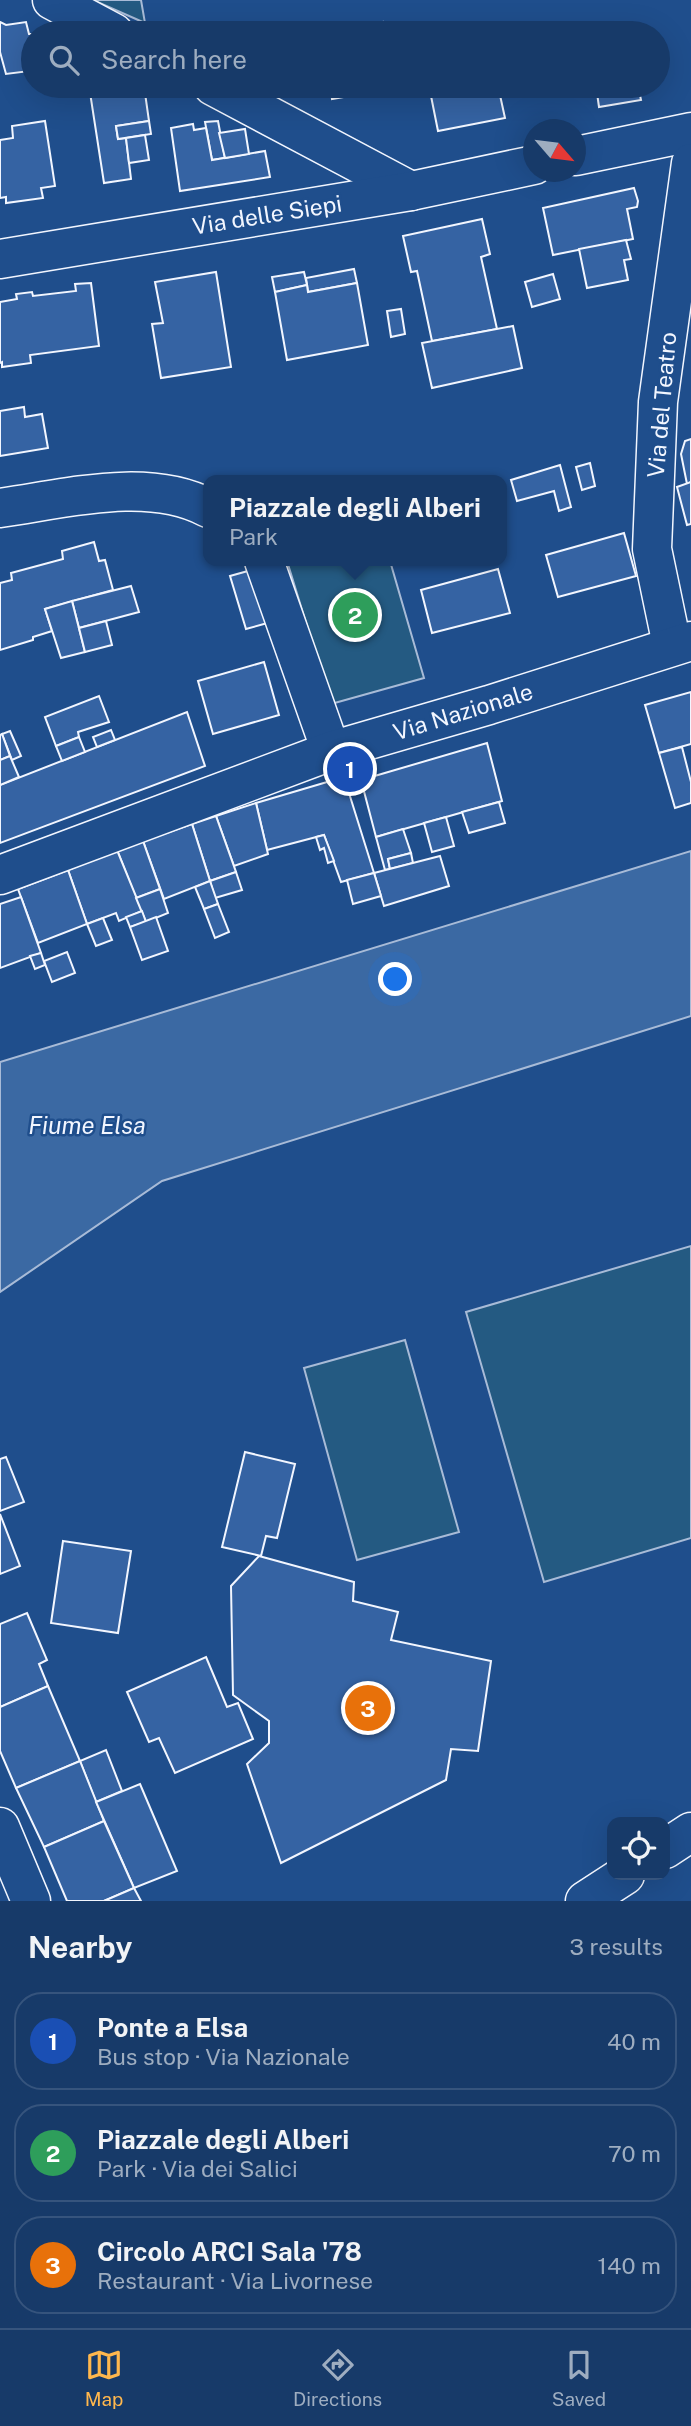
<!DOCTYPE html>
<html lang="en">
<head>
<meta charset="utf-8">
<style>
  :root { --surface:#173a69; --page:#20416f; --text:#f1f3f6; --muted:#9eadc0; --line:#36547d; --accent:#ffb74d }
  body { margin:0; font-family:"Public Sans",sans-serif; background:var(--page); color:var(--text) }
  .controls { position:absolute; right:21px; bottom:21px; display:grid; overflow:hidden; border-radius:14px; box-shadow:0 7px 28px #0002 }
  .controls button { width:63px; height:63px; display:grid; place-items:center; padding:0; border:0; border-bottom:2px solid var(--line); background:var(--surface); color:var(--text); font:35px sans-serif }
  .compass { position:absolute; left:523px; top:119px; width:63px; height:63px; border-radius:50%; background:var(--surface); box-shadow:0 7px 28px #0002; rotate:118deg }
  .you { position:absolute; left:396px; top:980px; width:24px; height:24px; margin:-18px; border:5px solid #fff; border-radius:50%; background:#1a73e8; box-shadow:0 0 0 10px #1a73e833 }
  .badge { display:grid; place-items:center; width:46px; height:46px; border-radius:50%; background:var(--accent); color:#fff; font-size:23px; font-weight:700 }
  .pin { position:absolute; translate:-50% -50%; border:4px solid #fff; box-shadow:0 2px 7px #0006 }
  .popup { position:absolute; left:203px; top:475px; width:304px; height:91px; box-sizing:border-box; display:grid; place-content:center; border-radius:14px; background:var(--surface); filter:drop-shadow(0 2px 5px #0005); font-size:23px; white-space:nowrap; color:var(--muted) }
  .popup b { font-size:26px; color:var(--text) }
  .popup::after { content:''; position:absolute; left:50%; top:100%; margin-left:-14px; border:14px solid transparent; border-top-color:var(--surface) }
  .list { margin:0; padding:0; list-style:none }
  h2 { display:flex; justify-content:space-between; align-items:center; height:91px; margin:0; padding:0 28px; font-size:30px }
  h2 small { font-size:23px; font-weight:400; color:var(--muted) }
  .list li { display:grid; grid-template-columns:46px 1fr auto; gap:21px; align-items:center; box-sizing:border-box; height:98px; margin:0 14px 14px; padding:0 14px; border:2px solid var(--line); border-radius:28px }
  .list b { display:block; font-size:26px; white-space:nowrap }
  .list p { margin:0; font-size:23px; white-space:nowrap; color:var(--muted) }
  .list em { font-size:23px; font-style:normal; color:var(--muted) }
  .icon { flex:none; width:38px; height:38px; fill:none; stroke:currentColor; stroke-width:2; stroke-linecap:round; stroke-linejoin:round }
  .map { position:relative; flex:none; width:691px; height:1901px; overflow:hidden }
  .search { position:absolute; background:var(--surface); box-shadow:0 7px 28px #0002; left:21px; right:21px; top:21px; height:77px; display:flex; align-items:center; gap:18px; box-sizing:border-box; padding:0 24px; border-radius:38px; color:var(--muted); font-size:26px }
  .sheet { height:427px; background:var(--surface) }
  nav { display:flex; justify-content:space-around; align-items:center; box-sizing:border-box; height:98px; border-top:2px solid var(--line); background:var(--surface); font-size:19px; color:var(--muted) }
  nav a { display:grid; justify-items:center; gap:4px }
  nav .on { color:var(--accent) }
  .map>svg:first-child { display:block }
</style>
</head>
<body>
<div class="map">
<svg width="691" height="1901" viewBox="0 0 691 1901">
  <rect width="100%" height="100%" fill="#1f4e8c"/>
  <g fill="#245a82" stroke="#a8bbd7" stroke-width="2">
    <path d="M93,0H141L145,23Z"/>
    <path d="M287,561H390L424,678L331,704Z"/>
    <path d="M691,1246V1538L544,1582L466,1312Z"/>
    <path d="M405,1340L459,1532L357,1560L304,1368Z"/>
  </g>
  <path fill="#3b69a3" stroke="#a8bbd7" stroke-width="2" d="M691,851V1016L162,1181L0,1292V1062Z"/>
  <g fill="#3563a3" stroke="#f2f6ff" stroke-width="2">
    <path d="M0,22L6,25L26,22L29,34H33V60H29L30,71L6,74L0,52Z"/>
    <path d="M383,22L385,33H339V29Z"/>
    <path d="M89,86H144L149,121L116,126L118,139L126,138L131,179L104,183Z"/>
    <path d="M330,86H395V88L332,99Z"/>
    <path d="M429,86H498L505,118L438,131Z"/>
    <path d="M596,86H638L641,100L599,107Z"/>
    <path d="M45,121L55,186L41,188L43,198L6,203V197L0,198V140L13,138L12,126Z"/>
    <path d="M149,121L151,134L118,139L116,126Z"/>
    <path d="M218,121L225,158L212,160L205,122Z"/>
    <path d="M193,124L194,130L206,128L212,160L265,151L270,177L180,191L171,128Z"/>
    <path d="M245,129L249,154L225,158L219,133Z"/>
    <path d="M145,135L149,160L129,163L126,138Z"/>
    <path d="M634,188L638,201L637,207L627,209L633,239L553,255L543,208Z"/>
    <path d="M482,219L490,254L481,257L497,329L432,341L417,271L411,272L403,236Z"/>
    <path d="M626,240L631,259L624,260L628,280L587,288L579,249Z"/>
    <path d="M354,269L357,283L308,292L306,278Z"/>
    <path d="M216,272L231,367L161,378L152,324L163,323L155,282Z"/>
    <path d="M304,272L307,285L275,292L272,277Z"/>
    <path d="M553,274L560,299L532,307L525,282Z"/>
    <path d="M91,283L99,346L30,355L31,363L2,367V362L0,363V302L17,299L16,294L32,292L33,296L76,291L75,284Z"/>
    <path d="M357,283L368,345L287,360L275,292L307,285L308,292Z"/>
    <path d="M401,309L405,334L391,337L387,311Z"/>
    <path d="M513,326L522,368L432,388L422,343Z"/>
    <path d="M24,407L25,417L42,414L48,448L0,456V411Z"/>
    <path d="M691,439V482L687,484L681,454L685,441Z"/>
    <path d="M590,463L595,486L582,490L576,467Z"/>
    <path d="M560,465L571,507L559,511L554,491L517,501L511,480Z"/>
    <path d="M691,482V524L687,525L677,487Z"/>
    <path d="M624,533L636,576L558,597L546,555Z"/>
    <path d="M94,542L99,561L105,560L113,590L45,609L52,631L33,637V640L0,650V583L12,580L11,573L63,559L62,551Z"/>
    <path d="M255,569L271,622L246,629L230,576Z"/>
    <path d="M498,569L510,613L432,633L421,590Z"/>
    <path d="M131,586L139,612L79,628L72,601Z"/>
    <path d="M72,601L85,652L61,658L45,609Z"/>
    <path d="M106,621L112,645L85,652L79,628Z"/>
    <path d="M264,662L279,715L213,734L198,681Z"/>
    <path d="M691,692V744L659,753L645,705Z"/>
    <path d="M99,696L109,722L78,732L79,737L56,746L45,717Z"/>
    <path d="M187,712L205,766L0,843V785Z"/>
    <path d="M111,730L115,740L97,747L93,737Z"/>
    <path d="M10,731L21,756L12,760L2,734Z"/>
    <path d="M2,734L10,756L0,760V735Z"/>
    <path d="M79,737L85,752L62,761L56,746Z"/>
    <path d="M487,743L502,801L376,837L361,780Z"/>
    <path d="M682,747L691,782V803L675,808L659,753Z"/>
    <path d="M10,756L19,777L0,785V760Z"/>
    <path d="M344,777L374,873L341,882L324,835L267,850L256,803Z"/>
    <path d="M499,802L505,823L469,833L462,812Z"/>
    <path d="M256,803L268,854L234,866L216,816Z"/>
    <path d="M216,816L236,872L210,881L192,824Z"/>
    <path d="M446,817L454,846L432,852L424,823Z"/>
    <path d="M192,824L210,881L164,899L143,841Z"/>
    <path d="M403,829L411,853L388,859L390,869L385,870L376,837Z"/>
    <path d="M324,835L334,861L328,863L324,848L320,850L316,837Z"/>
    <path d="M143,841L160,889L136,898L117,850Z"/>
    <path d="M117,850L142,911L119,921L116,913L87,924L68,870Z"/>
    <path d="M411,853L413,863L390,869L388,859Z"/>
    <path d="M440,856L449,886L384,906L374,873Z"/>
    <path d="M68,870L87,924L38,943L18,889Z"/>
    <path d="M236,872L242,890L215,898L210,881Z"/>
    <path d="M374,873L381,896L353,904L347,880Z"/>
    <path d="M210,881L218,904L204,909L195,887Z"/>
    <path d="M160,889L168,913L146,922L136,898Z"/>
    <path d="M21,897L41,953L0,968V904Z"/>
    <path d="M218,904L229,932L215,938L204,909Z"/>
    <path d="M142,911L146,922L130,927L126,917Z"/>
    <path d="M156,917L168,951L142,960L130,927Z"/>
    <path d="M103,918L112,940L96,946L87,924Z"/>
    <path d="M67,952L75,973L52,982L44,961Z"/>
    <path d="M41,953L45,965L35,969L30,956Z"/>
    <path d="M245,1452L295,1464L277,1538L266,1536L261,1556L222,1547Z"/>
    <path d="M6,1457L24,1502L0,1511V1459Z"/>
    <path d="M0,1514L20,1566L0,1574Z"/>
    <path d="M63,1541L131,1551L118,1633L51,1623Z"/>
    <path d="M259,1556L354,1582L353,1601L398,1612L391,1640L491,1661L478,1751L451,1749L446,1780L281,1863L247,1764L269,1743V1721L233,1695L231,1586Z"/>
    <path d="M27,1613L47,1660L39,1664L48,1686L0,1707V1624Z"/>
    <path d="M206,1657L227,1707L238,1703L253,1739L175,1773L159,1738L149,1742L127,1692Z"/>
    <path d="M48,1686L80,1761L16,1788L0,1751V1707Z"/>
    <path d="M106,1750L122,1791L96,1802L80,1761Z"/>
    <path d="M80,1761L104,1821L44,1847L16,1788Z"/>
    <path d="M140,1784L177,1871L134,1888L96,1802Z"/>
    <path d="M104,1821L134,1888L104,1901H67L44,1847Z"/>
    <path d="M134,1888L141,1901H104Z"/>
  </g>
  <g fill="none" stroke-linecap="round" stroke-linejoin="round">
    <defs>
      <g id="minor">
        <path d="M52,0L114,33"/>
        <path d="M213,86L411,191"/>
        <path d="M576,156L691,132"/>
        <path d="M0,259L411,191L534,165"/>
        <path d="M0,508C65,499 148,476 208,508"/>
        <path d="M264,561L331,751"/>
        <path d="M672,645L652,549L658,402L691,163"/>
        <path d="M0,875L331,751L489,705L691,641"/>
        <path d="M0,1827L31,1901"/>
      </g>
      <g id="major">
        <path d="M665,1849L691,1832"/>
        <path d="M585,1901L625,1875"/>
      </g>
    </defs>
    <use href="#minor" stroke="#f2f6ff" stroke-width="41"/>
    <use href="#major" stroke="#f2f6ff" stroke-width="41"/>
    <use href="#minor" stroke="#1f4e8c" stroke-width="38"/>
    <use href="#major" stroke="#1f4e8c" stroke-width="38"/>
  </g>
  <g text-anchor="middle" stroke-width="5" stroke-linejoin="round" paint-order="stroke">
    <g font-size="23" fill="#f2f6ff" stroke="#1f4e8c">
      <text transform="translate(267 215) rotate(-9)" y="8">Via delle Siepi</text>
      <text transform="translate(662 405) rotate(-85)" y="8">Via del Teatro</text>
      <text transform="translate(463 712) rotate(-17)" y="8">Via Nazionale</text>
    </g>
    <g font-size="24" font-style="italic" fill="#f2f6ff" stroke="#1f4e8c">
      <text x="87" y="1134">Fiume Elsa</text>
    </g>
  </g>
</svg>
<div class="controls">
<button><svg class="icon" aria-label="locate" viewBox="0 0 24 24"><circle cx="12" cy="12" r="6"/><path d="M12 2v4M12 18v4M2 12h4M18 12h4"/></svg></button>
</div>
<svg class="compass" viewBox="-18 -18 36 36"><path d="M0-13l5 13h-10z" fill="#e53935"/><path d="M0 13l5-13h-10z" fill="#9eadc0"/></svg>
<div class="you"></div>
<div class="pin badge" style="left:350px;top:769px;background:#1a4fb4">1</div>
<div class="pin badge" style="left:355px;top:615px;background:#2e9e5b">2</div>
<div class="popup"><b>Piazzale degli Alberi</b>Park</div>
<div class="pin badge" style="left:368px;top:1708px;background:#e8710a">3</div>
<div class="search"><svg class="icon" aria-label="search" viewBox="0 0 24 24"><circle cx="10" cy="10" r="6"/><path d="M15 15l6 6"/></svg>Search here</div>
</div>
<section class="sheet">
<h2>Nearby<small>3 results</small></h2>
<ul class="list">
<li><span class="badge" style="background:#1a4fb4">1</span><div><b>Ponte a Elsa</b><p>Bus stop · Via Nazionale</p></div><em>40 m</em></li>
<li><span class="badge" style="background:#2e9e5b">2</span><div><b>Piazzale degli Alberi</b><p>Park · Via dei Salici</p></div><em>70 m</em></li>
<li><span class="badge" style="background:#e8710a">3</span><div><b>Circolo ARCI Sala '78</b><p>Restaurant · Via Livornese</p></div><em>140 m</em></li>
</ul>
</section>
<nav>
<a class="on"><svg class="icon" aria-label="map" viewBox="0 0 24 24"><path d="M3 6l6-2 6 2 6-2v14l-6 2-6-2-6 2zM9 4v14M15 6v14"/></svg>Map</a>
<a><svg class="icon" aria-label="directions" viewBox="0 0 24 24"><path d="M12 3l9 9-9 9-9-9zM9 14v-3h6M13 9l2 2-2 2"/></svg>Directions</a>
<a><svg class="icon" aria-label="saved" viewBox="0 0 24 24"><path d="M7 4h10v16l-5-4-5 4z"/></svg>Saved</a>
</nav>
</body>
</html>
